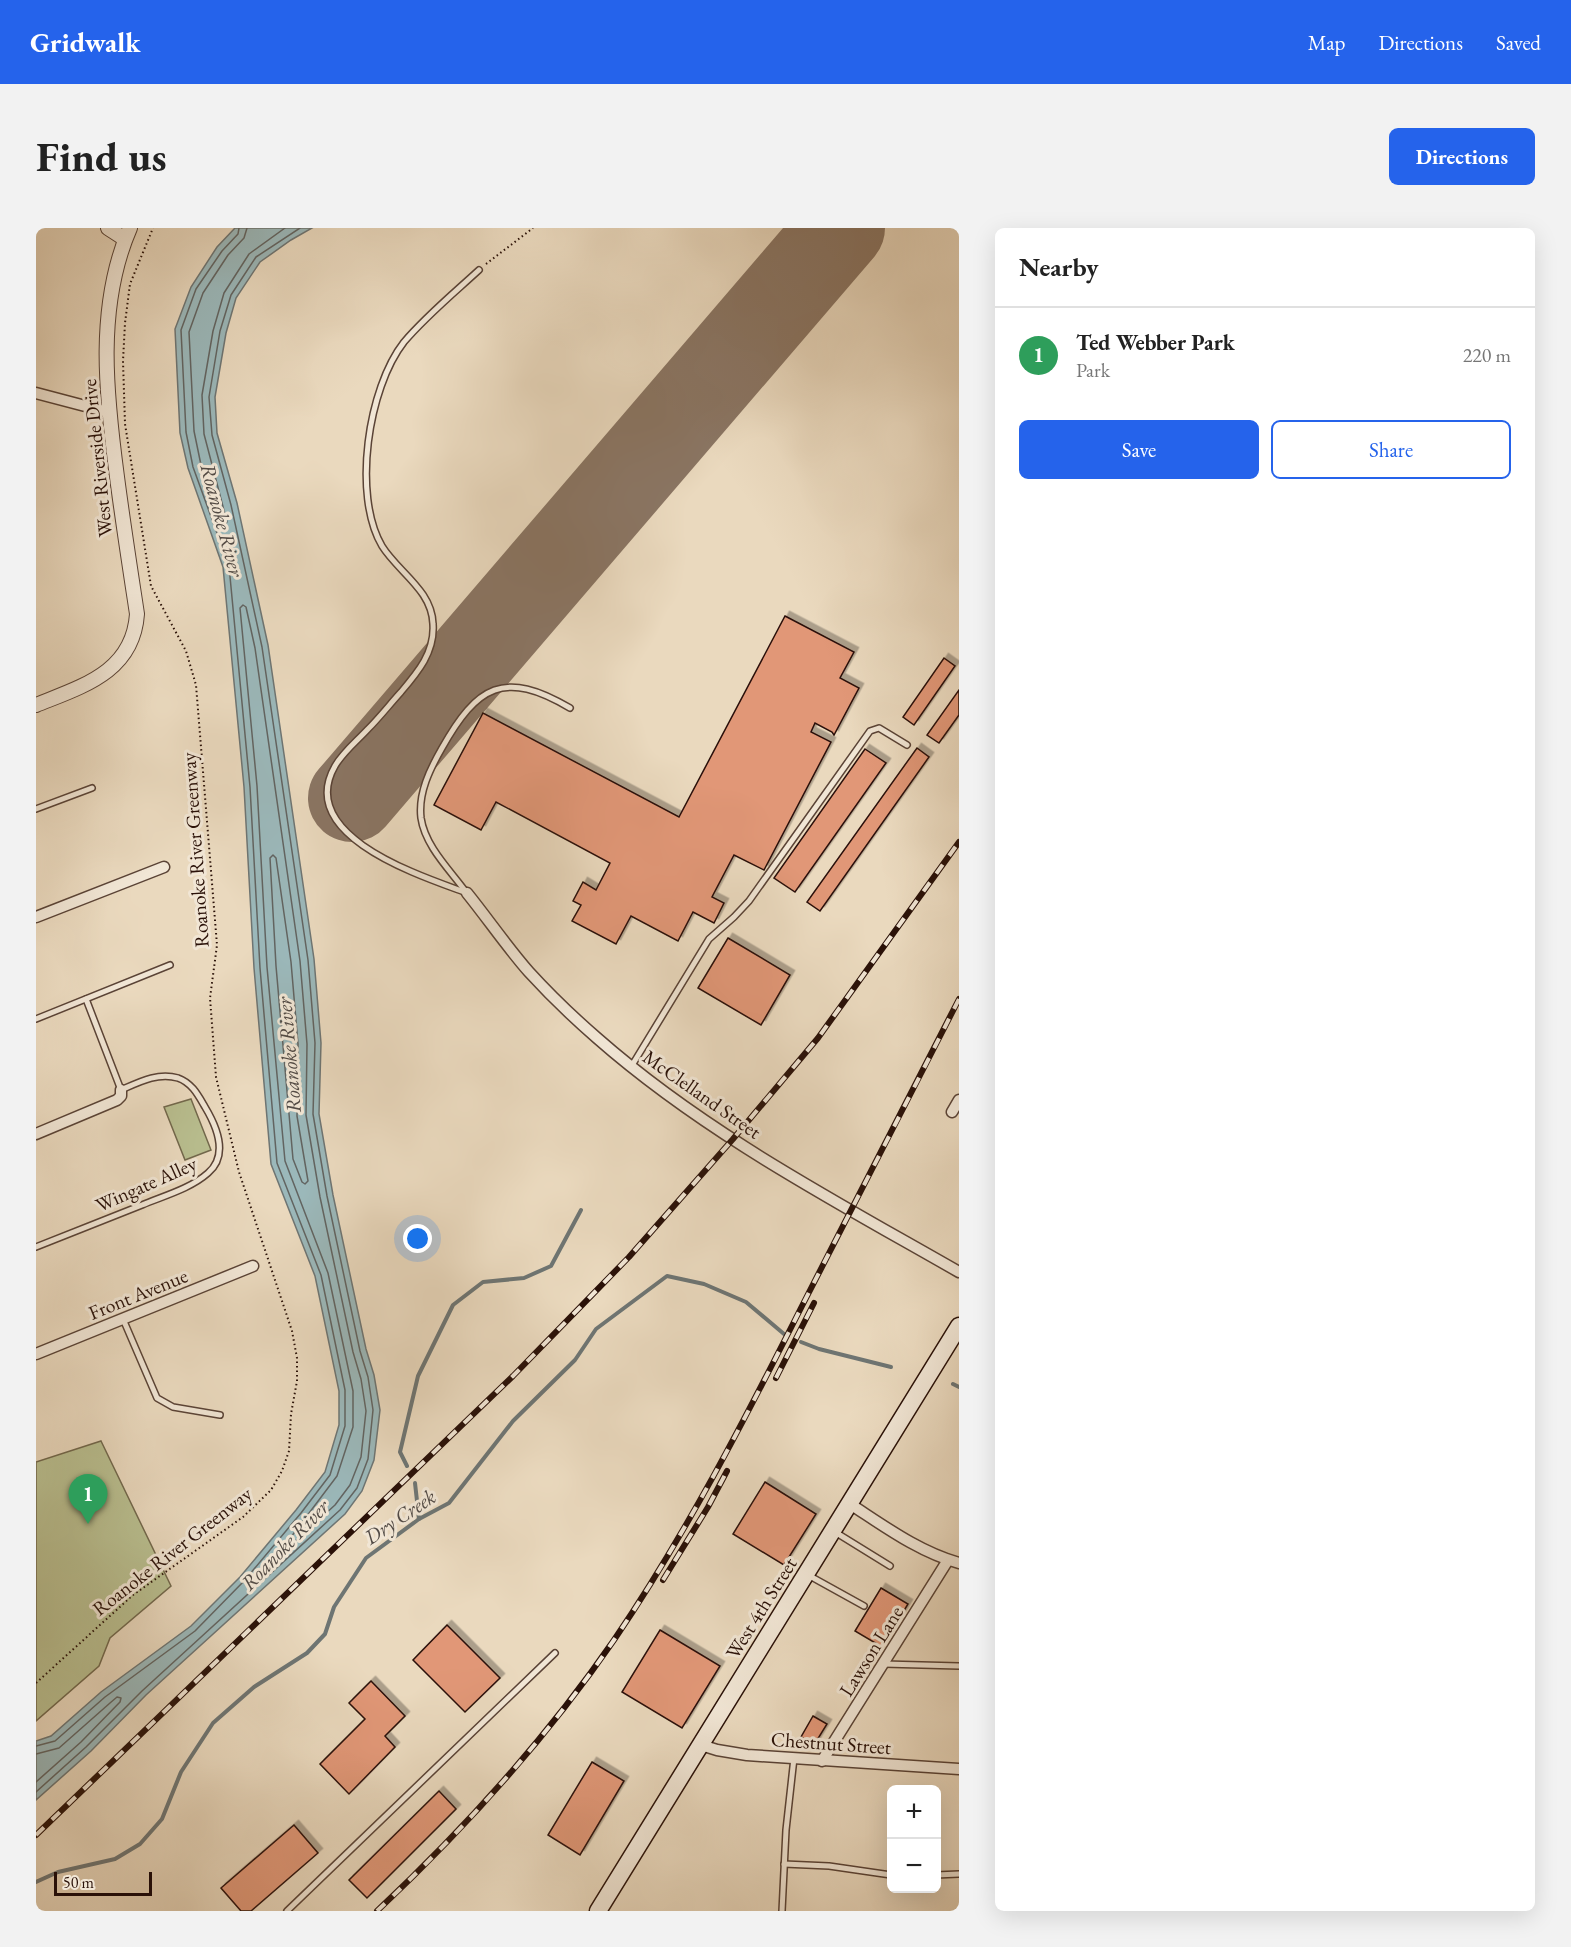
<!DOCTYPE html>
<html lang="en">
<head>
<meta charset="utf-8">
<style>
  :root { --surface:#fff; --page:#f2f2f2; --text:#222; --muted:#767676; --line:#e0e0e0; --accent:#2563eb }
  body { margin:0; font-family:"EB Garamond",serif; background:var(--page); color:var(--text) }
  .controls { position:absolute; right:18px; bottom:18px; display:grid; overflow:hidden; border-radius:9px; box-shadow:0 6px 24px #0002 }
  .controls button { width:54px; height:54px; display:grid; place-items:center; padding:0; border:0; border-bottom:2px solid var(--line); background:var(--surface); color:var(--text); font:30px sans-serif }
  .scale { position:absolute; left:18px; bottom:15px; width:98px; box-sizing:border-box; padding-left:6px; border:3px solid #2a1108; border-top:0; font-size:16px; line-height:21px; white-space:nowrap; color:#2a1108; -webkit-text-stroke:4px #f1e6d5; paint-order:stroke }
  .you { position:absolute; left:382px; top:1011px; width:21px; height:21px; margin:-15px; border:4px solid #fff; border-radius:50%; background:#1a73e8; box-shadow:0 0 0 9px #1a73e833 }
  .badge { display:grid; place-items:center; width:39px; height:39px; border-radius:50%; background:var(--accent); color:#fff; font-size:20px; font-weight:700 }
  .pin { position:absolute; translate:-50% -50px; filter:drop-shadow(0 2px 3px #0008) }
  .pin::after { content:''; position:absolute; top:32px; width:21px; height:18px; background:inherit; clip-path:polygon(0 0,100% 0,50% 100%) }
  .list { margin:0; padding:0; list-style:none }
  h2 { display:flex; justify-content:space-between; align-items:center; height:78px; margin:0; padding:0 24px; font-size:26px }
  h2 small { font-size:20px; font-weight:400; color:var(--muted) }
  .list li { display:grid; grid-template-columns:39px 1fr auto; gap:18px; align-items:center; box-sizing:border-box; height:96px; padding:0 24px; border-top:2px solid var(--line) }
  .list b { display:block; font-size:22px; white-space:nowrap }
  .list p { margin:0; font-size:20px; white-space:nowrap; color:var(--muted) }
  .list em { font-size:20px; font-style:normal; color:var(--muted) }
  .actions { display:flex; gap:12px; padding:18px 24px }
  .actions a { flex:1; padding:14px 0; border:2px solid var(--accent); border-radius:9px; text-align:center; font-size:21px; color:var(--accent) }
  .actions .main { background:var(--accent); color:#fff }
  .map { position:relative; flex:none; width:923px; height:1683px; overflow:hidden; border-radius:9px }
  header { display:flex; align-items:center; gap:36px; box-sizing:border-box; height:84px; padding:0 30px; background:var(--accent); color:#fff }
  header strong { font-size:28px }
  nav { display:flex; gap:33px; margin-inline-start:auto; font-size:21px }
  .intro { display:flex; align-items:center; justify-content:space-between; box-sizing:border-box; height:144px; padding:0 36px }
  h1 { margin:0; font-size:42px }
  .button { padding:15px 27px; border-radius:9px; background:var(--accent); color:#fff; font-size:21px; font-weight:700 }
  main { display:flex; gap:36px; padding:0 36px }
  aside { flex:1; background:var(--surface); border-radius:9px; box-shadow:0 6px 24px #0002 }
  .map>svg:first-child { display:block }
</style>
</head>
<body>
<header>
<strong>Gridwalk</strong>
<nav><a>Map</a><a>Directions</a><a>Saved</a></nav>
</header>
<div class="intro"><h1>Find us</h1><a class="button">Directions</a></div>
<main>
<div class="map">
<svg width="923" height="1683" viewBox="0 0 923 1683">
  <defs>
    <filter id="shadow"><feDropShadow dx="4.5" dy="-4.5" stdDeviation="0" flood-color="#0004"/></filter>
  </defs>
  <rect width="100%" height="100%" fill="#ead9be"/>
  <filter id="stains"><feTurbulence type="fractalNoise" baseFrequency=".00333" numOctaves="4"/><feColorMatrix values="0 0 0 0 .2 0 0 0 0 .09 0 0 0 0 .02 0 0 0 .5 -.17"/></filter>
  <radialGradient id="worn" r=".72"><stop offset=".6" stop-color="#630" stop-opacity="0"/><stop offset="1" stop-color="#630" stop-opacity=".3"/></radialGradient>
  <g fill="#b9bf90" stroke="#72684c" stroke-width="1.5">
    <path d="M155,871L175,922L149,932L128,879Z"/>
    <path d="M65,1213L135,1358L74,1410L63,1438L0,1493V1234Z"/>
  </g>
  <path fill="#9bb8ba" stroke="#6e7573" stroke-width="1.5" d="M199,0H276L255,12L224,34L200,70L190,105L179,169L181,205L201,275L232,417L278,731L285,815L283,886L297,967L330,1121L338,1147L344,1182L338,1232L326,1263L309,1286L110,1467L55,1523L0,1572V1513L15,1508L65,1464L155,1398L204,1349L260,1282L289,1244L303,1197V1163L279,1048L235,936L218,740L208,559L187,339L152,240L144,205L139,101L155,59L181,19Z"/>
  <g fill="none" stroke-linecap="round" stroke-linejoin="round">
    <g stroke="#626461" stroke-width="1.5">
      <path d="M211,0L208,10L192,27L167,65L153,104L158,203L165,237L185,295L188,297L191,294L168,206L166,167L177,103L188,65L213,26L249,0"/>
      <path d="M207,377L210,379L219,420L264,733L271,816L270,887L284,969L317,1124L325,1151L330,1183L325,1229L314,1257L299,1277L255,1317L252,1316V1313L301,1248L317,1199V1163L292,1045L249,933L231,739L221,558L204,380Z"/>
      <path d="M237,627L240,630L255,734L262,816L261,888L272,953L269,956L266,954L257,931L240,738L234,630Z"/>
      <path d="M0,1518L19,1513L69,1469L159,1403L208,1353L265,1285L294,1247L309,1198V1162L285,1047L241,935L224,740L214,559L193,338L157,239L150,204L145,102L160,61L186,23L202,6L203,0"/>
      <path d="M0,1526L23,1520L74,1475L81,1469L85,1470L84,1474L45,1514L0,1554"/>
      <path d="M0,1564L50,1519L106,1463L304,1282L321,1260L332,1231L337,1182L332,1149L324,1123L291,968L277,886L279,815L272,732L226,419L195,277L176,207L173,169L184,103L195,67L220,29L264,0"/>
    </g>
    <g stroke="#6e7573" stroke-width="4">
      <path d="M765,1114L783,1121L855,1139"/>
      <path d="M917,1156L923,1159"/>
      <path d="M371,1238L364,1224L382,1148L417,1077L447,1054L488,1050L515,1038L545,982"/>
      <path d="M379,1255L383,1291"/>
      <path d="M0,1654L22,1644L79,1631L104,1616L126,1591L145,1544L177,1495L218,1459L271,1425L289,1406L298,1379L330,1330L383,1291L413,1275L477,1193L539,1132L560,1101L631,1048L668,1056L710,1074L748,1106"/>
    </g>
    <path stroke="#8a7563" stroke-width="88" d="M316,570L805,0"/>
  </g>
  <g fill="#e19777" stroke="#2a1108" stroke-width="1.5" filter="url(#shadow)">
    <path d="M749,388L818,424L804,450L823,460L798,507L796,504L779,495L775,504L795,514L728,642L698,627L676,669L688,675L678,695L657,684L642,713L595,688L580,716L536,693L545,677L537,673L547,654L560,662L574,635L460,574L445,602L398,577L447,485L643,589Z"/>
    <path d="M908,430L919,438L878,497L867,489Z"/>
    <path d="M923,462V487L903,515L891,507Z"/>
    <path d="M881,520L893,529L784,683L771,674Z"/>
    <path d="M829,521L850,535L759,664L738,650Z"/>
    <path d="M692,710L754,747L725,797L662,760Z"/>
    <path d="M729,1254L780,1286L748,1337L697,1306Z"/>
    <path d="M845,1360L872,1376L846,1419L819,1403Z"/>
    <path d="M411,1397L464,1450L429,1484L377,1432Z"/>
    <path d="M624,1402L684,1438L646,1500L586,1464Z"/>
    <path d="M335,1453L369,1488L349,1508L359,1519L313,1566L284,1536L329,1491L313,1475Z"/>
    <path d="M777,1488L791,1496L778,1517L765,1509Z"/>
    <path d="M556,1534L588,1553L544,1627L512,1607Z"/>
    <path d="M403,1563L420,1581L331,1670L313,1652Z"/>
    <path d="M258,1597L282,1625L215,1683H205L185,1660Z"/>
  </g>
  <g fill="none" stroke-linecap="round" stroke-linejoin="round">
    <defs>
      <g id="service">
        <path d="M0,581L56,560"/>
        <path d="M430,664C414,642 389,618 385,590C382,565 394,541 406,520C441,458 468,441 534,480"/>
        <path d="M431,665C385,648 259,608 299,538C307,524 321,513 332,501C344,489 354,476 365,464C382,444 399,424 397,396C396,362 362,344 346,318C316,267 332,160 368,114C390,88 418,65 443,42"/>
        <path d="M0,791L134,737"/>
        <path d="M595,839L673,711L698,689L713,673L834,503L843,500L871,517"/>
        <path d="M0,1019C35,1005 71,991 106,977C127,968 154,961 172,945C193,927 181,899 169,879C162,867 156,855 142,850C122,844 103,854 85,862L50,771"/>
        <path d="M87,1091L121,1170L137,1179L184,1187"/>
        <path d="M799,1304L854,1338"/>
        <path d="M772,1347L828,1378"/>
        <path d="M848,1436L923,1438"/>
        <path d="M748,1636L793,1638L855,1647"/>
        <path d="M900,1647L923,1646"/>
        <path d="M251,1683L519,1425"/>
        <path d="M746,1683L750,1602L758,1530"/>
      </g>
      <g id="minor">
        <path d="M0,165L72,184"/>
        <path d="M431,665C452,691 471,719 493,744C514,767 538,790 561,810C669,905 799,973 923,1044"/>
        <path d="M0,689L128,639"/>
        <path d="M916,884L923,872"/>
        <path d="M0,906L81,872L85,868V862"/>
        <path d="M0,1126L217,1038"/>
        <path d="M814,1276C848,1298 883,1324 923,1335"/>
        <path d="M665,1517L681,1522L711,1527L923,1541"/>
        <path d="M786,1533L912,1332"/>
      </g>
      <g id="tertiary">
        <path d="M72,0L89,11"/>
        <path d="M0,477C47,458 97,444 101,386C94,340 87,295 81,249C70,167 60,78 94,0"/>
      </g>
      <path id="secondary" d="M562,1683L923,1098"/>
    </defs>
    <use href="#service" stroke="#5a4336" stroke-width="8"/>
    <use href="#minor" stroke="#5a4336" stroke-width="13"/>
    <use href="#tertiary" stroke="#5a4336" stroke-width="16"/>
    <use href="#secondary" stroke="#2a1108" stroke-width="19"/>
    <g stroke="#2a1108" stroke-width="2" stroke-dasharray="1.5 3" stroke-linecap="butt">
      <path d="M450,36L497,0"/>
      <path d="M0,1455L97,1367L207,1289L235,1262L246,1243L253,1223L255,1186L261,1153V1130L256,1103L203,944L180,849L174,770L181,717L160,457L150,423L115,358L89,196L87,133L89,95L94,56L117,0"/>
    </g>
    <use href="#service" stroke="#f1e6d5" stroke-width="5"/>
    <use href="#minor" stroke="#f1e6d5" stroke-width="10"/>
    <use href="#tertiary" stroke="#f1e6d5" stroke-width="14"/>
    <use href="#secondary" stroke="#f1e6d5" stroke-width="16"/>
    <defs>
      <g id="rail">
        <path d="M740,1150L778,1075"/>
        <path d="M627,1352L672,1279L691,1243"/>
        <path d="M0,1607L477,1148L593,1029L697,911L782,810L923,614"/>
        <path d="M341,1683C428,1601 510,1511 578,1412C650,1306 708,1193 766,1078C818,976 871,874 923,771"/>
      </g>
    </defs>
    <use href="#rail" stroke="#2a1108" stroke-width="6"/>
    <use href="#rail" stroke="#f1e6d5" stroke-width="4" stroke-dasharray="11" stroke-linecap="butt"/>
  </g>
  <g text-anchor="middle" stroke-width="6" stroke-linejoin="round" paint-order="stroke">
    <g font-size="20" fill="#2a1108" stroke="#f1e6d5">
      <text transform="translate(61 230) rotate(-96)" y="7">West Riverside Drive</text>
      <text transform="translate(159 622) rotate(-94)" y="7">Roanoke River Greenway</text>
      <text transform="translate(666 866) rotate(35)" y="7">McClelland Street</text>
      <text transform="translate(110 956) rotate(-24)" y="7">Wingate Alley</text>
      <text transform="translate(102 1066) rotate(-22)" y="7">Front Avenue</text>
      <text transform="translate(136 1323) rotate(-38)" y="7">Roanoke River Greenway</text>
      <text transform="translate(725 1380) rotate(-58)" y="7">West 4th Street</text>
      <text transform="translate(835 1423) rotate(-58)" y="7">Lawson Lane</text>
      <text transform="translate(795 1515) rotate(4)" y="7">Chestnut Street</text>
    </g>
    <g font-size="21" font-style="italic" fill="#524b46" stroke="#f1e6d5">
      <text transform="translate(186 292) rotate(75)" y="7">Roanoke River</text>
      <text transform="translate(253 827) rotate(-95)" y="7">Roanoke River</text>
      <text transform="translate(364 1289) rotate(-34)" y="7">Dry Creek</text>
      <text transform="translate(249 1317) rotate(-46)" y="7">Roanoke River</text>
    </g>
  </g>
  <rect width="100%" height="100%" filter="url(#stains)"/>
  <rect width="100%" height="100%" fill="url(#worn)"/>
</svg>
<div class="controls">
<button>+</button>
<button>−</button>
</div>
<div class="scale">50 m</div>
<div class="you"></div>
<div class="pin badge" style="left:52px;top:1296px;background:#2e9e5b">1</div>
</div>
<aside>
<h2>Nearby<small></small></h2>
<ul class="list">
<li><span class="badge" style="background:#2e9e5b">1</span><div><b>Ted Webber Park</b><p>Park</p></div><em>220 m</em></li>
</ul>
<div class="actions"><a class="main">Save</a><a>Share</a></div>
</aside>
</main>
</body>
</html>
